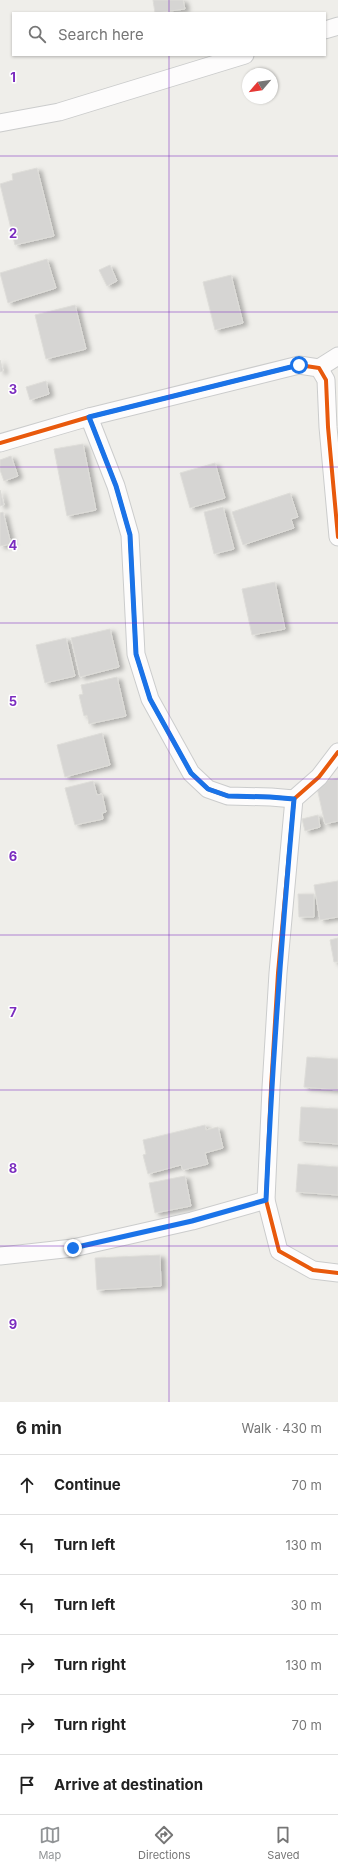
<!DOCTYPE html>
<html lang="en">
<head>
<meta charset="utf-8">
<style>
  :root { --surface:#fff; --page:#f2f2f2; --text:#222; --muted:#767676; --line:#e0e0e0; --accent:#919496 }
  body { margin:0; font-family:Inter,sans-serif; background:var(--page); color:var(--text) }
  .compass { position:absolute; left:242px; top:68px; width:36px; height:36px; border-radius:50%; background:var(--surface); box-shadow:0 1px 3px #0004; rotate:241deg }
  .stop { position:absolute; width:12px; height:12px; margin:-9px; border:3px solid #1a73e8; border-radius:50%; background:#fff }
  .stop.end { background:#1a73e8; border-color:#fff; box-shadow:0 1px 4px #0008 }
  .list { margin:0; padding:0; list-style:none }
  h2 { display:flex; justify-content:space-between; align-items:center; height:52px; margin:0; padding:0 16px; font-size:17px }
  h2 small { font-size:13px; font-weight:400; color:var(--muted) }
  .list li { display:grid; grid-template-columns:26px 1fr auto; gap:12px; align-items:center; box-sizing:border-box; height:60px; padding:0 16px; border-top:1px solid var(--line) }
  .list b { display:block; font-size:15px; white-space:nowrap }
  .list em { font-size:13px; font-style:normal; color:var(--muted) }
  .icon { flex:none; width:22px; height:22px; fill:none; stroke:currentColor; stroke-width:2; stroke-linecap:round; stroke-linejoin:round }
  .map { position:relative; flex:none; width:338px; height:1402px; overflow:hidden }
  .search { position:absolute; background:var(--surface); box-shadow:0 1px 3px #0004; left:12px; right:12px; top:12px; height:44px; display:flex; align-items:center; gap:10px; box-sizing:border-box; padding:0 14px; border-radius:0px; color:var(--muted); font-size:15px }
  .sheet { height:412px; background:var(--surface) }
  nav { display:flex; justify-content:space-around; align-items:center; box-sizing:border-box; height:56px; border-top:1px solid var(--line); background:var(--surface); font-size:11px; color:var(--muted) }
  nav a { display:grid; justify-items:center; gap:2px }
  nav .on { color:var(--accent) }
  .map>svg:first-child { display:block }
</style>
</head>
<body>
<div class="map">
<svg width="338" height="1402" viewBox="0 0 338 1402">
  <defs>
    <filter id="shadow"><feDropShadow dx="4.5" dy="2.5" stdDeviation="2" flood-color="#0004"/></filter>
  </defs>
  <rect width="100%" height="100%" fill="#efeeea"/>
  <g fill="#d6d5d3" stroke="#deddd9" filter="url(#shadow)">
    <path d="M153,0H183L185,9L155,13Z"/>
    <path d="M37,168L54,236L15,245L0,184L13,180L12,174Z"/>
    <path d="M47,259L56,288L8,303L0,273Z"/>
    <path d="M110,265L117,281L107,286L99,270Z"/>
    <path d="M231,275L243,323L215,330L203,282Z"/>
    <path d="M75,305L86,349L46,359L35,315Z"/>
    <path d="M0,360L3,371L0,372Z"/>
    <path d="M46,381L49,394L30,400L26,387Z"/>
    <path d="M83,444L96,510L67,516L54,449Z"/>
    <path d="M11,456L18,476L4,481L0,470V460Z"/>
    <path d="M215,463L225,498L190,508L180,473Z"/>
    <path d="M0,490L4,505L0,506Z"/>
    <path d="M290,493L298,517L291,519L294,528L243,545L232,512Z"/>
    <path d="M223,507L234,549L214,554L204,512Z"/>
    <path d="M3,512L11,544L0,546V513Z"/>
    <path d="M275,582L285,629L252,635L242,589Z"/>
    <path d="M110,629L119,667L80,677L71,638Z"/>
    <path d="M66,638L75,676L45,683L36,645Z"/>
    <path d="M117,677L126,716L89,724L87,715L84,716L79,695L83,694L81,685Z"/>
    <path d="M102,733L110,765L65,777L57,745Z"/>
    <path d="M338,778V821L325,824L316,783Z"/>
    <path d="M93,781L97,795L102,794L106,812L102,813L103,819L75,825L65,788Z"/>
    <path d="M318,815L320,827L305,831L302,819Z"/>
    <path d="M338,881V917L320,920L314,885Z"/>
    <path d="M298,894H314V917H299Z"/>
    <path d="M338,938V962H334L330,940Z"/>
    <path d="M307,1057L338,1059V1090L304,1087Z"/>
    <path d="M301,1107L338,1109V1144L299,1141Z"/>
    <path d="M205,1125L206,1130L218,1127L223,1148L205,1153L208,1164L183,1170L181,1165L148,1174L143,1155L146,1154L143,1140Z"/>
    <path d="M298,1164L338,1167V1195L296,1192Z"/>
    <path d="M185,1176L191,1206L155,1213L149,1183Z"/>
    <path d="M160,1255L161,1286L97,1290L95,1258Z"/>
  </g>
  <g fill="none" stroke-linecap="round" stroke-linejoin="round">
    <defs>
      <g id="street">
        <path d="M325,30L338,26"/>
        <path d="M0,123L59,112L245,55"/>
        <path d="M319,368L338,356"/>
        <path d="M89,417L116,486L130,535L136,654L150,699L191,773L208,789L228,796L271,797L294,799"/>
        <path d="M0,443L89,417L299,365L319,368L326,380L328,427L338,537"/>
        <path d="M338,752L319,777L294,799L278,973L271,1088L266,1200L279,1251L313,1270L338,1273"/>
        <path d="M0,1256L73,1248L192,1221L266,1200"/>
      </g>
    </defs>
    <use href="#street" stroke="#cbcccc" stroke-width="19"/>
    <use href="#street" stroke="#fdfcfc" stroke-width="17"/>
    <defs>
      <g id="cycleway">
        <path d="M89,417L116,486L130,535L136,654L150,699L191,773L208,789L228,796L271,797L294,799"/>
        <path d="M0,443L89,417L299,365L319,368L326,380L328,427L338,537"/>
        <path d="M338,752L319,777L294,799L278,973L271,1088L266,1200L279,1251L313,1270L338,1273"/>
      </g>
    </defs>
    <use href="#cycleway" stroke="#fff" stroke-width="6"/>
    <use href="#cycleway" stroke="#e8590c" stroke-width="4"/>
  </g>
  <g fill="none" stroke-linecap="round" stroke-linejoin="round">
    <path stroke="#1a73e8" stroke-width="5" d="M73,1248L192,1221L266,1200C272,1066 282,933 294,799L270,797L228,796L208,789L191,773L150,699L136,654L130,535L116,486L89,417L299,365"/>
  </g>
  <path fill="none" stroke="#7b2cbf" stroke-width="1" stroke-opacity="0.55" d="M169,0V13M169,55V1402M0,156H338M0,312H338M0,467H338M0,623H338M0,779H338M0,935H338M0,1090H338M0,1246H338"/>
  <g font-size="13" text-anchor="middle" font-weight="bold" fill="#7b2cbf" stroke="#fff" stroke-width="3" stroke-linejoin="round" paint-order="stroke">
    <text x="13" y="82">1</text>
    <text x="13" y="238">2</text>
    <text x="13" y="394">3</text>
    <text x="13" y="550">4</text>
    <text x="13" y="706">5</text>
    <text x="13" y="861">6</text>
    <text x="13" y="1017">7</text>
    <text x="13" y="1173">8</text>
    <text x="13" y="1329">9</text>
  </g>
</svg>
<svg class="compass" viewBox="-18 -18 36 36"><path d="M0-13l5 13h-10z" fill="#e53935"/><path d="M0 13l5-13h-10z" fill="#767676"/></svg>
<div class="stop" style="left:299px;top:365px"></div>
<div class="stop end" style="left:73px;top:1248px"></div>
<div class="search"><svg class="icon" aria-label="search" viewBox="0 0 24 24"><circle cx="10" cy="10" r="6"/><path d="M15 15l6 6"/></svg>Search here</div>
</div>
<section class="sheet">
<h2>6 min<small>Walk · 430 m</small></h2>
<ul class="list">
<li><svg class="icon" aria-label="ahead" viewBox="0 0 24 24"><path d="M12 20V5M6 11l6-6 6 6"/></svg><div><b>Continue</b></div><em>70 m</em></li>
<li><svg class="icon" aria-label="left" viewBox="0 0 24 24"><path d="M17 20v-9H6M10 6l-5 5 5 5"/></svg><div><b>Turn left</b></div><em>130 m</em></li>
<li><svg class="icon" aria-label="left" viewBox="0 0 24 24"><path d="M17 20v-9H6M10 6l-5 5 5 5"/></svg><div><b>Turn left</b></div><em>30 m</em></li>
<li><svg class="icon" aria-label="right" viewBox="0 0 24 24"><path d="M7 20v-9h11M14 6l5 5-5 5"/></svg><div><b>Turn right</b></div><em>130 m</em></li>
<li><svg class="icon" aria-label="right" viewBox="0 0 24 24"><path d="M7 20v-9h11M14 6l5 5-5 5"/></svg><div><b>Turn right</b></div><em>70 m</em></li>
<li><svg class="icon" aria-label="arrive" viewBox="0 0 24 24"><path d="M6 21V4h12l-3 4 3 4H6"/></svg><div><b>Arrive at destination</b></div></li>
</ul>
</section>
<nav>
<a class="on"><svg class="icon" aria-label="map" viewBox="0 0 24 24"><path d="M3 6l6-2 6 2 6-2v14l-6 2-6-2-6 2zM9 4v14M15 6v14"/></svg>Map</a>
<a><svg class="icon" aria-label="directions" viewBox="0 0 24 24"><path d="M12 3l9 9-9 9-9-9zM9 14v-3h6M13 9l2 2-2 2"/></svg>Directions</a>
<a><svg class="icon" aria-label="saved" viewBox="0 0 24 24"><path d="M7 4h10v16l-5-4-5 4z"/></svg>Saved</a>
</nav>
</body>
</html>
